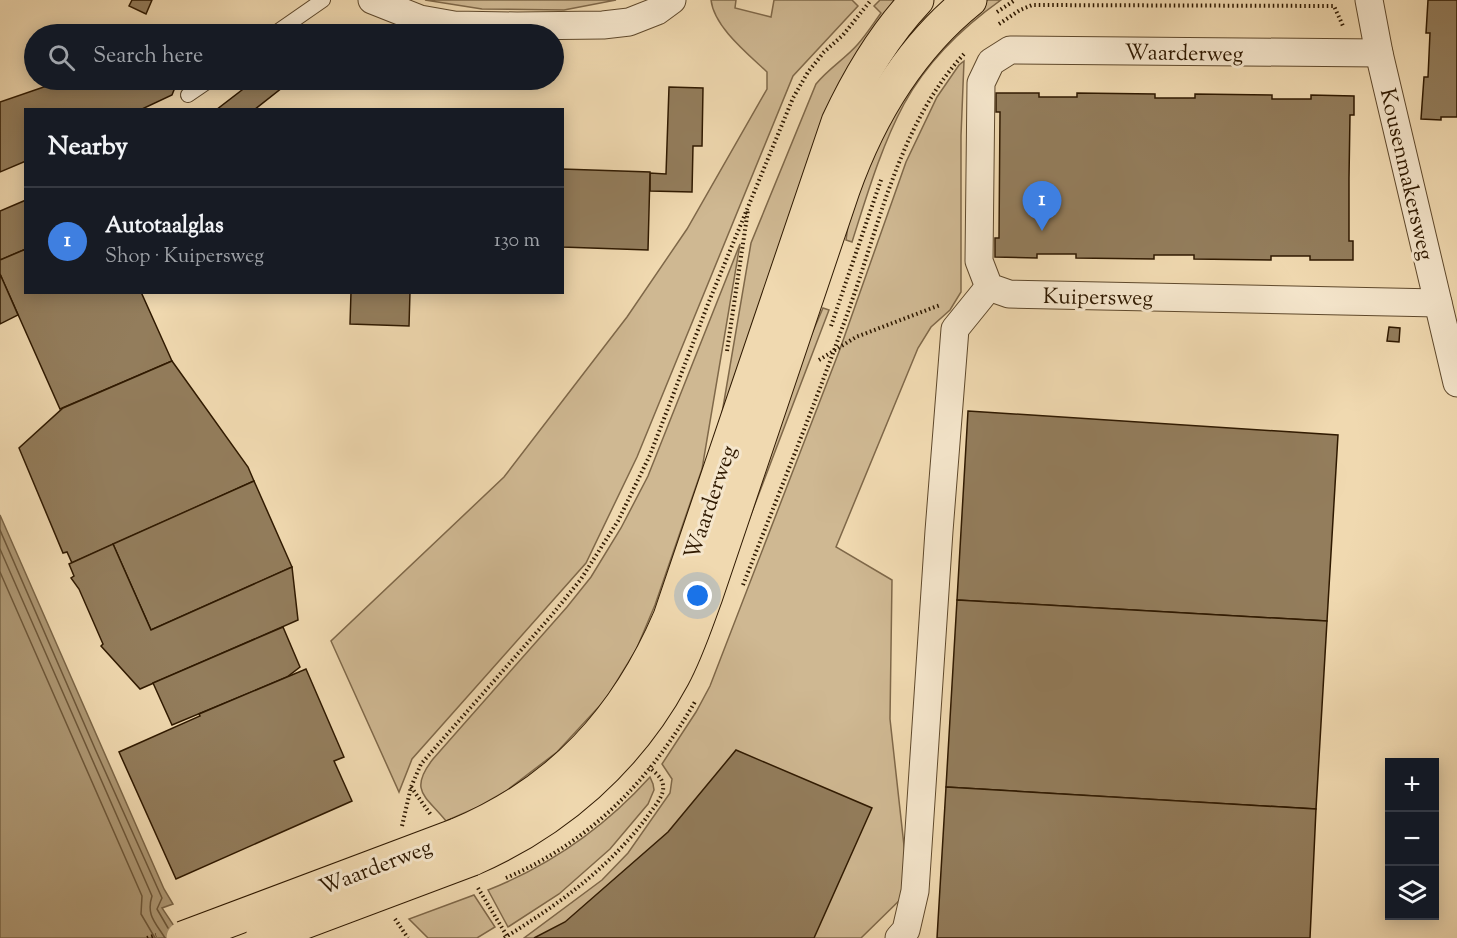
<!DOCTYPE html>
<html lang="en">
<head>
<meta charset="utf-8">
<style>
  :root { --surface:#171b24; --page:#242831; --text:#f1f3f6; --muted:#9ea1a6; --line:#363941; --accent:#c59692 }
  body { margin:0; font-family:"Sorts Mill Goudy",serif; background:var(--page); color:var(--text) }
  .controls { position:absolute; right:18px; bottom:18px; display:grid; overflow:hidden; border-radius:0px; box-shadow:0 3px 15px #0003 }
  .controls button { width:54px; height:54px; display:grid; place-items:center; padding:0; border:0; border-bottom:2px solid var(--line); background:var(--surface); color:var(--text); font:30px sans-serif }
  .you { position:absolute; left:698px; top:596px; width:21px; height:21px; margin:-15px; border:4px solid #fff; border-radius:50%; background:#1a73e8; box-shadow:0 0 0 9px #1a73e833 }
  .badge { display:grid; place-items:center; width:39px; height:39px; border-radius:50%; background:var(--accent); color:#fff; font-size:20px; font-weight:700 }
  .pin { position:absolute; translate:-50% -50px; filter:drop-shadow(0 2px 3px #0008) }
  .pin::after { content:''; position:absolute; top:32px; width:21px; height:18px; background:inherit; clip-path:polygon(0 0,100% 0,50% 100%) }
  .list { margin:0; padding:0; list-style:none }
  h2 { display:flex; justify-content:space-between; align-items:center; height:78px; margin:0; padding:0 24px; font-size:26px }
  h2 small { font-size:20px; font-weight:400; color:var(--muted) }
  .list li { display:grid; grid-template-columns:39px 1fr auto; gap:18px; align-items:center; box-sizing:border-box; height:108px; padding:0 24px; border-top:2px solid var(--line) }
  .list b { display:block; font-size:22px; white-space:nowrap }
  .list p { margin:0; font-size:20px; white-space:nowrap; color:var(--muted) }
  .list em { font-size:20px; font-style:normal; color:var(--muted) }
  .icon { flex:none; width:33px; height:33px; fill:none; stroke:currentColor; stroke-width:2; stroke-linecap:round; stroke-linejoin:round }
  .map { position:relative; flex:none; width:1457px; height:938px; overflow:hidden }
  .search { position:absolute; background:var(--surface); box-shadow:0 3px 15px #0003; left:24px; top:24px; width:540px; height:66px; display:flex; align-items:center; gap:15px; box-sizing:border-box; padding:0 21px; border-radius:33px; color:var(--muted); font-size:22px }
  .panel { position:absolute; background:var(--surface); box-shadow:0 3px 15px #0003; left:24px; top:108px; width:540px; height:186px; border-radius:0px }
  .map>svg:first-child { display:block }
</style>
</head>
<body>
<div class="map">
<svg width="1457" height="938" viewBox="0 0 1457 938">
  <rect width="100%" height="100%" fill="#f0d9b0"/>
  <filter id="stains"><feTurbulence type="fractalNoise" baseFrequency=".00333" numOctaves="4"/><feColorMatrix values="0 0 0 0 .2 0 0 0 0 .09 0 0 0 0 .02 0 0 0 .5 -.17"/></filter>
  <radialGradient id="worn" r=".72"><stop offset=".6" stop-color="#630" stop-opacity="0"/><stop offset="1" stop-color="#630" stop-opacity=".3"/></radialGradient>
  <g fill="#cfb892" stroke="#7f6849" stroke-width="1.5">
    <path d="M425,0H616L564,10L482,9Z"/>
    <path d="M711,0H736L735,8L771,17L774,0H852L858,6L793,76L637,457L586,563L412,759L399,792L331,641L504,477L627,317L687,229L767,89V72C748,54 714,27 711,0Z"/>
    <path d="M880,0H906L713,466L751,243L816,84C829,68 845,59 858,44C866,35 873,24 881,13L874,6Z"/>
    <path d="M982,0H1001C963,27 927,62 904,104C881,147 867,195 852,242L846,240L851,204L887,110Z"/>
    <path d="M964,61L961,136V292L950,310L931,327L918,348L836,547L892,580L890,719L909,891L861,938H524L602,880L628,853L670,793L672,779L662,764L696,712L710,686L840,349L906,162L937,97L959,65Z"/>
    <path d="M740,244L702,469L655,605L636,650L606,699L557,752L506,791L478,807L446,821C426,796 408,791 433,759L567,607L591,577L621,528L648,476Z"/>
    <path d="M823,308L829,310L708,627L546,826L810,338Z"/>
    <path d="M650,777L653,784L654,790L648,804L610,849L559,894L508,927L488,890C551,865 604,828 650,777Z"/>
    <path d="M474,895L495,927L477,938H428L409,919Z"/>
  </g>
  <path fill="#ae9874" stroke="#7b6546" stroke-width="1.5" d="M0,515L164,889L173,904L162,908L182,938H0Z"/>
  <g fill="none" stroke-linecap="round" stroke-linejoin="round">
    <g stroke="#6e583a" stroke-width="1.5">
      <path d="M0,530L96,751L162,898L157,909L168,928"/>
      <path d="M0,549L152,896C146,915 155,922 165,938"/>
      <path d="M0,572L142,896L141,914L155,938"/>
    </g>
  </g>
  <g fill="#937d5c" stroke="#2f1900" stroke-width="1.5">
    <path d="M132,0H152L146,14L129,6Z"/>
    <path d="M1428,0H1457V117H1441V120L1421,119L1424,77H1428L1430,33H1426Z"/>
    <path d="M64,80H178L172,95L140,110H26V161L0,172V102Z"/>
    <path d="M255,80H292L254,110H216Z"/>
    <path d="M669,87L703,88L702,146H693L692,192L650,191V173L666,174Z"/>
    <path d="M996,93H1039V97H1077V93L1155,94V98H1195V94L1272,95V99H1311V95L1354,96V115H1350L1349,178V241H1353V260H1310V256H1271V260L1194,259V255H1154V259L1076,258V254H1037V258L995,257V238H999L1000,112H996Z"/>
    <path d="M562,169L650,172L648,250L562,247Z"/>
    <path d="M26,200V249L0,260V211Z"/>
    <path d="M26,249V292H141L172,361L60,409L0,274V260Z"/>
    <path d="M0,274L18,315L0,324Z"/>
    <path d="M351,292H410L409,326L350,324Z"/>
    <path d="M1389,327L1400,328L1399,342L1387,341Z"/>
    <path d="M172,361L248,467L254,481L72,563L67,552L63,553L19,448L63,408Z"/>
    <path d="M968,411L1338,435L1327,621L957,600Z"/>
    <path d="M254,481L292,567L151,630L113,544Z"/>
    <path d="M113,544L151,630L292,567L298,620L140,689L101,646L103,644L79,589L71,578L74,576L69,564Z"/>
    <path d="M957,600L1327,621L1316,809L946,787Z"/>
    <path d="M283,627L300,667L287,677L172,725L153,683Z"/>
    <path d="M306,669L344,757L334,761L352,801L176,879L119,752L200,716L199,714Z"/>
    <path d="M736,750L872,808L814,938H534L565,922L668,832Z"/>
    <path d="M946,787L1316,809L1310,938H937Z"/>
  </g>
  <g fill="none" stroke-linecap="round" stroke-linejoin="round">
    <defs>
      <g id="lane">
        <path d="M274,34L323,0"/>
        <path d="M188,95L210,80"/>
      </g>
      <g id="street">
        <path d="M372,0L420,19L454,25L517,26L603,25L629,22L657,11L672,0"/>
        <path d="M1369,0L1379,53L1457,383"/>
        <path d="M1379,53L1010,50L991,62L981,83L979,261L989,287L1009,294L1438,303"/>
        <path d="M899,938L906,930L915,891L939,531L955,329L989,287"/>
      </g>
      <g id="primary">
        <path d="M457,835C560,792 627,718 670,617L838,122C859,77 883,36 917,0"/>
        <path d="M472,859C557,822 629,759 673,677C687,651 696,623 706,596L843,190C869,117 908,50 970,0"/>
      </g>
    </defs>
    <use href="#lane" stroke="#5f492c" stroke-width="16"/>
    <use href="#street" stroke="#5f492c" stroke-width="29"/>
    <use href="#primary" stroke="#2f1900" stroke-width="35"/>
    <g stroke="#2f1900" stroke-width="4" stroke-dasharray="1.5 3" stroke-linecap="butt">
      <path d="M997,12L1015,0"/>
      <path d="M999,24L1020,10L1032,5L1334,6L1343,26"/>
      <path d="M831,326L882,177"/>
      <path d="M727,351L748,210"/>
      <path d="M819,360L856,337L940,305"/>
      <path d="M743,585C779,493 816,402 849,309C880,223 900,123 964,54"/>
      <path d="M411,787L431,815"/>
      <path d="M402,826L411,787L421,764L551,616L581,579L618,521L650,455L708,304L793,98L808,72L824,52L843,35L871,0"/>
      <path d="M506,878C592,841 650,780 696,700"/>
      <path d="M478,888L507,936"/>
      <path d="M395,919L408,938"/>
      <path d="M504,938C559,904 608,869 647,817C653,808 665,796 663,785C662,777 654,772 649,767"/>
    </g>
    <use href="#lane" stroke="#f5e6cc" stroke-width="14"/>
    <use href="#street" stroke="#f5e6cc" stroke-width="27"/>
    <use href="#primary" stroke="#f0d9b0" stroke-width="33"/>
    <defs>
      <g id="primary-bridge">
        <path d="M183,938L457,835"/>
        <path d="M262,938L472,859"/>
      </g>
    </defs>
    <use href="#primary-bridge" stroke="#2f1900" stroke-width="35" stroke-linecap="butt"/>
    <path stroke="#2f1900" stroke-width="4" stroke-dasharray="1.5 3" stroke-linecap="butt" d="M147,938L156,935"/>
    <use href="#primary-bridge" stroke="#f0d9b0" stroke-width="33"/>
  </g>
  <g text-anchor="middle" stroke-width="6" stroke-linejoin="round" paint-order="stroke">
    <g font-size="22" fill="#2f1900" stroke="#f5e6cc">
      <text transform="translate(1184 52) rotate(1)" y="8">Waarderweg</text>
      <text transform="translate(1408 174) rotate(77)" y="8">Kousenmakersweg</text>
      <text transform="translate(1098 296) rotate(1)" y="8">Kuipersweg</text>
      <text transform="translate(709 502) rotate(-71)" y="8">Waarderweg</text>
      <text transform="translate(375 866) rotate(-21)" y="8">Waarderweg</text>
    </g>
  </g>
  <rect width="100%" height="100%" filter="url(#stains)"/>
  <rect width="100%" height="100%" fill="url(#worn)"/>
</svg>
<div class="controls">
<button>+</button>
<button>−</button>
<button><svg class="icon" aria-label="layers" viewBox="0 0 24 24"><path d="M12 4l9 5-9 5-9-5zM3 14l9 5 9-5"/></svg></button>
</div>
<div class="you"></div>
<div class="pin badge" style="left:1042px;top:231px;background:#3f7fe0">1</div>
<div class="search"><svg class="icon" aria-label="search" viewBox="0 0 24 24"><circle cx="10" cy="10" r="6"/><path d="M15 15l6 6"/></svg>Search here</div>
<section class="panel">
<h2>Nearby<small></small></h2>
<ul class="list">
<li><span class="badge" style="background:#3f7fe0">1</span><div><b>Autotaalglas</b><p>Shop · Kuipersweg</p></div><em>130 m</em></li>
</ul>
</section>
</div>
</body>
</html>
